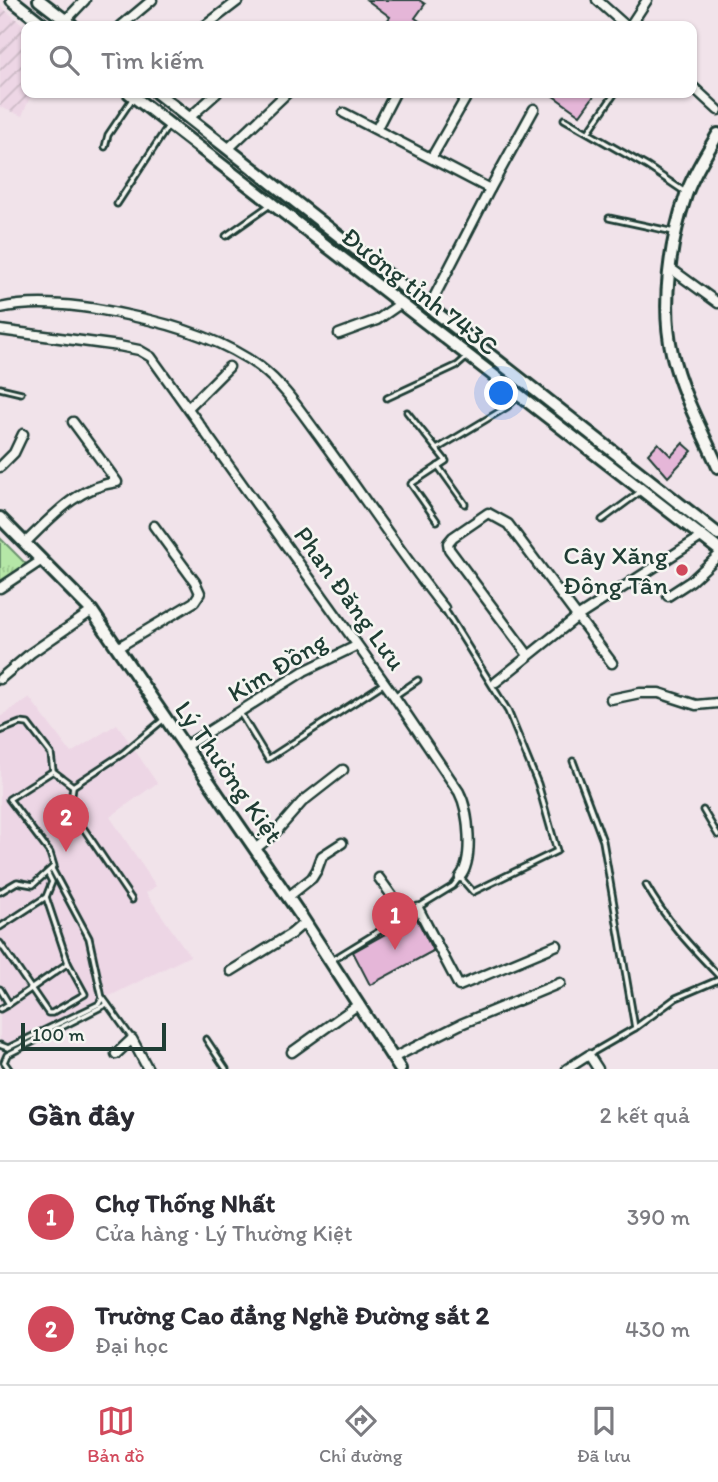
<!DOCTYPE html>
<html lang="vi">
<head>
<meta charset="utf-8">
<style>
  :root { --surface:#fff; --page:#f7f7f7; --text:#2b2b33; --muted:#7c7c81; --line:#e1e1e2; --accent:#d1495b }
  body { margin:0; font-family:Itim,sans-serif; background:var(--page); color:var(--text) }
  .scale { position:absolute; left:21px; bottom:18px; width:145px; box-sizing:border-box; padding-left:7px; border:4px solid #1f3d34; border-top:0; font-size:19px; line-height:24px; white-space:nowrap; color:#1f3d34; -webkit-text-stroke:5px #f6f6f2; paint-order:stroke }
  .you { position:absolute; left:502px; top:394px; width:24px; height:24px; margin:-18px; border:5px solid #fff; border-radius:50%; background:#1a73e8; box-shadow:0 0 0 10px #1a73e833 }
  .badge { display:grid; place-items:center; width:46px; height:46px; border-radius:50%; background:var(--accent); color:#fff; font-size:23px; font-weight:700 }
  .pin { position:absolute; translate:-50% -58px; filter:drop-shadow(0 2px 4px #0008) }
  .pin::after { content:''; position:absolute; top:37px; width:24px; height:21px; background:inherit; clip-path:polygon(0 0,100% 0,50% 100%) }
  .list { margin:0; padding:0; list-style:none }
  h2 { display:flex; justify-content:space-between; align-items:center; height:91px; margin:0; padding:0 28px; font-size:30px }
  h2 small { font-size:23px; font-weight:400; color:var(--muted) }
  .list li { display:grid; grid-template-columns:46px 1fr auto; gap:21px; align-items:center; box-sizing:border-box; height:112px; padding:0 28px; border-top:2px solid var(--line) }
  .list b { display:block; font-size:26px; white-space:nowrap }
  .list p { margin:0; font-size:23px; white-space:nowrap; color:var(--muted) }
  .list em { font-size:23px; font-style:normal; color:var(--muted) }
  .icon { flex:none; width:38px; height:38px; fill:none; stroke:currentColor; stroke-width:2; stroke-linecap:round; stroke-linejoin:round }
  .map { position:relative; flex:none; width:718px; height:1069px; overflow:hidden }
  .search { position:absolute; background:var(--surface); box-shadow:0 2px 5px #0004; left:21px; right:21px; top:21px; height:77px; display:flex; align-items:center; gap:18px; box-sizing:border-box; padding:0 24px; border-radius:14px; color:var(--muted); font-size:26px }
  .sheet { height:315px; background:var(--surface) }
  nav { display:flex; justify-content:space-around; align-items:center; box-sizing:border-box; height:98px; border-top:2px solid var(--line); background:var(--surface); font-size:19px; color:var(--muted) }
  nav a { display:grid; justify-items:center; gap:4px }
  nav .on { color:var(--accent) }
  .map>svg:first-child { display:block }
</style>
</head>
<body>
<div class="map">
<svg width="718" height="1069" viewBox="0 0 718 1069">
  <defs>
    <pattern id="industrial-furrows" width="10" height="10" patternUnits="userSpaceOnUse" patternTransform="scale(1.75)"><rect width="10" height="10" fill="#edd6e5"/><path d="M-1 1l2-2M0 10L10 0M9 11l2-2" fill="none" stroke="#cbb9c5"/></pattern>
    <pattern id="park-tufts" width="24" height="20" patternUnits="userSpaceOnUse" patternTransform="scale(1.75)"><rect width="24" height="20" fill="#b5e7a7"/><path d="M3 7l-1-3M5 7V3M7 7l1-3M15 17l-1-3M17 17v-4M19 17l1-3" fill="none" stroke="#9bc790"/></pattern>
  </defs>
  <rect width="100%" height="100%" fill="#f1e3ea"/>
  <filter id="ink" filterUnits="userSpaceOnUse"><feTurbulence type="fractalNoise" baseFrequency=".0143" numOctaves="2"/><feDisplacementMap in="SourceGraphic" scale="14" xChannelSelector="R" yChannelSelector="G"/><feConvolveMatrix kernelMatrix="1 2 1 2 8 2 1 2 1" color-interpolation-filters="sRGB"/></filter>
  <g filter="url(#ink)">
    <path fill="#edd6e5" d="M29,697L71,753L117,724L157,783L110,817L156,886L146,893L190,956L0,1051V717Z"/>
    <path fill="url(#industrial-furrows)" d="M0,6L26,27V93H32L22,116L0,107Z"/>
    <path fill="url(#park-tufts)" stroke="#6a926e" stroke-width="2" d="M0,538L29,567L0,585Z"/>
    <g fill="#e5b6d8" stroke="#1f3d34" stroke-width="2">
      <path d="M367,0H419L425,4L415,18L427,26H383L390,17Z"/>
      <path d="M549,93H596L580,115Z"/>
      <path d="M658,443L671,456L683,443L692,451L668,477L648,454Z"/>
      <path d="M416,917L433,951L370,985L353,952Z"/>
    </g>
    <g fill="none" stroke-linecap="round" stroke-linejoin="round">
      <defs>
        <g id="service">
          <path d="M564,119L648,167L685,192"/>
          <path d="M589,131L615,93"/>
          <path d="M105,147L108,135L133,98"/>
          <path d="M117,204L168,126"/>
          <path d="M609,218L674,232"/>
          <path d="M226,236L270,205"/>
          <path d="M0,388L21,393"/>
          <path d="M387,398L458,365L466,358"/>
          <path d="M407,412L446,461L411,484L437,521"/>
          <path d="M437,449L507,407L517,398"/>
          <path d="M438,466L465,504"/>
          <path d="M602,520L640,492"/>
          <path d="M396,695L418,680"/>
          <path d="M240,713L268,759L383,684"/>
          <path d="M0,731L20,723L28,724L51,754L53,771"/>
          <path d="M573,761L603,841L635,1028"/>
          <path d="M73,786L71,802L82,826L132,900"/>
          <path d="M703,810L718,835"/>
          <path d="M646,885C665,919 691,947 718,975"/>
          <path d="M0,892L17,882L33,885L54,866L50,853L9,799L53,771L73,786L122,754L163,720"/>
          <path d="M0,927L46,897"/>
          <path d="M0,943L48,1013H52L85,994L68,963L46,897L52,882L48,874"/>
          <path d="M332,960L453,886L460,877L473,892L557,851L538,784L508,711L445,610"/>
          <path d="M0,989L9,1004L68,963"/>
          <path d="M103,998L131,1037"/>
          <path d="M0,1009L9,1004"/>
          <path d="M206,1039L226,1069"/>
          <path d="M0,1045L8,1048L99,1004L102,998L89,938L52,869"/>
          <path d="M590,1054L635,1028L676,998L718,980"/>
          <path d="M9,1069L4,1062L7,1055L107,1004"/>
        </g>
        <g id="minor">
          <path d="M597,0L626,26"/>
          <path d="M66,20L85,0"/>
          <path d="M121,26L152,0"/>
          <path d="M205,26L239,0"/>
          <path d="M630,26L647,0"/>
          <path d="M692,86L718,110"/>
          <path d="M344,113L490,189"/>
          <path d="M189,118L217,93"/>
          <path d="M377,128L395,93"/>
          <path d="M229,148L287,93"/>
          <path d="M432,157L468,94"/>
          <path d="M670,268L718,303"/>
          <path d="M429,307L490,189L534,109"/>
          <path d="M0,308C41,299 87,306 127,315C172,324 223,340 260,367C285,386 303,415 322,440C363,496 401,554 444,608"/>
          <path d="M0,330L119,346L139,350L151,357L394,696L459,792C469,811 474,860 460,877"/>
          <path d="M339,334L377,320L400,304"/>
          <path d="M188,408L229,367"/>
          <path d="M0,467L14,453L23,434"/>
          <path d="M25,543C53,516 77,487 117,482L73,422"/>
          <path d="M0,588L42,560"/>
          <path d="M668,596L691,581L718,556"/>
          <path d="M117,648L194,602L200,593L195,582L154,526"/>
          <path d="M528,655L449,549L448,543L453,537L488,513L508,524L612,663"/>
          <path d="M0,679L31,653L92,611"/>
          <path d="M496,682L577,617L701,537"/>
          <path d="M611,699L640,693H659L696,705L718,703"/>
          <path d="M184,747L304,671L356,646"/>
          <path d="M255,849L274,834L302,802L343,770"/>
          <path d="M379,878L405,914"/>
          <path d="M288,897L312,878L317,870L322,856L342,843"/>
          <path d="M418,908L459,986L557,945"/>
          <path d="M231,971L291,934L305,922"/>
          <path d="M292,1052L359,1004"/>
          <path d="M116,1054L132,1039L148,1069"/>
          <path d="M393,1058L461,1024L560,983"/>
          <path d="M567,1069L589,1055L598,1069"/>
        </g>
        <g id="secondary">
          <path d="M12,0L45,26"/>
          <path d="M39,0L73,26"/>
          <path d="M129,93L718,549"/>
          <path d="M157,93L718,534"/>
          <path d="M718,134C707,153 693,174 686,195C670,242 661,305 672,353C681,393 702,430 718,467"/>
          <path d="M0,518L92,611L301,916L400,1069"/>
        </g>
      </defs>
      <use href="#service" stroke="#1f3d34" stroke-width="9"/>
      <use href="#minor" stroke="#1f3d34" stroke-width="13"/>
      <use href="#secondary" stroke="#1f3d34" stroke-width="16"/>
      <use href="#service" stroke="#f6f6f2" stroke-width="3.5"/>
      <use href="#minor" stroke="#f6f6f2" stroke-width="8"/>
      <use href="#secondary" stroke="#f6f6f2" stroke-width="10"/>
    </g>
  </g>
  <circle fill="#d1495b" stroke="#f6f6f2" stroke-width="2.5" cx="682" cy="570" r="7"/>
  <g text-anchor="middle" stroke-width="5" stroke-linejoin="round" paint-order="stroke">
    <g font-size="26" fill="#1f3d34" stroke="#f6f6f2">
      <text transform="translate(420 291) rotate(38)" y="9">Đường tỉnh 743C</text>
      <text transform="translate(350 598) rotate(54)" y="9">Phan Đăng Lưu</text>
      <text transform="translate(277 667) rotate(-31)" y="9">Kim Đồng</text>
      <text transform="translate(229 772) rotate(55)" y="9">Lý Thường Kiệt</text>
    </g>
    <g font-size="26" fill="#1f3d34" stroke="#f6f6f2" text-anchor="end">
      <text x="668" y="564">Cây Xăng<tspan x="668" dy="30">Đông Tân</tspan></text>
    </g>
  </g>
</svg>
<div class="scale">100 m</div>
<div class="you"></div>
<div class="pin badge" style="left:395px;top:950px">1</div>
<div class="pin badge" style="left:66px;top:852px">2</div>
<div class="search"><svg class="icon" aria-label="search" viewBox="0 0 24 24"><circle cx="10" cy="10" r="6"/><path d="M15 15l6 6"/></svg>Tìm kiếm</div>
</div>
<section class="sheet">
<h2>Gần đây<small>2 kết quả</small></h2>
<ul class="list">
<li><span class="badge">1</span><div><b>Chợ Thống Nhất</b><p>Cửa hàng · Lý Thường Kiệt</p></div><em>390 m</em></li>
<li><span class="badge">2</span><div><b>Trường Cao đẳng Nghề Đường sắt 2</b><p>Đại học</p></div><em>430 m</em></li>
</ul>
</section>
<nav>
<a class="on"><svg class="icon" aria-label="map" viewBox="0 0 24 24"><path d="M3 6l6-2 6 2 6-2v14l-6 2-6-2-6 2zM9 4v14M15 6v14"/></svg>Bản đồ</a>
<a><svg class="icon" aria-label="directions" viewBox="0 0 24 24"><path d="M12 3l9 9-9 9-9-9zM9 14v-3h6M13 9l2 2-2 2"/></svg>Chỉ đường</a>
<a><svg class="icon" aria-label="saved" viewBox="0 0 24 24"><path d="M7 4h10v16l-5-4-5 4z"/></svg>Đã lưu</a>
</nav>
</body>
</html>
